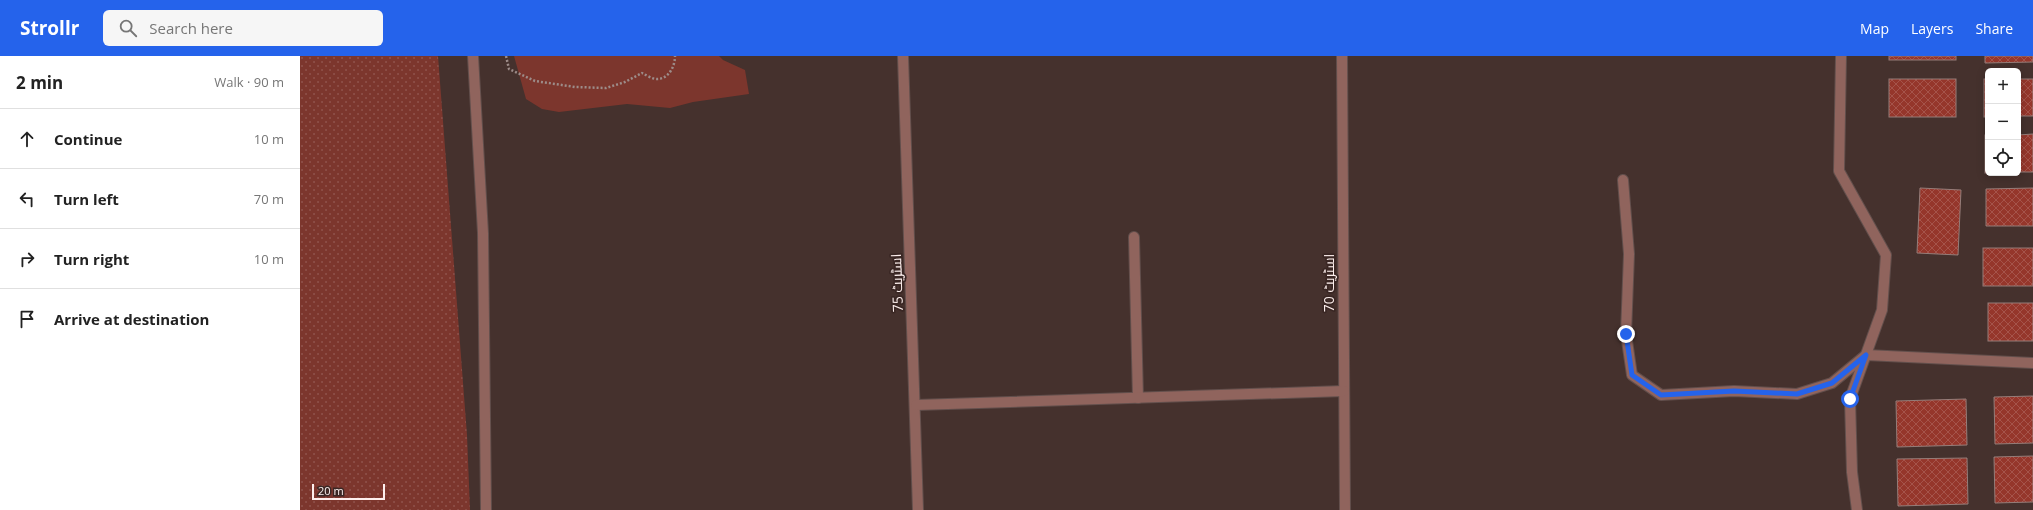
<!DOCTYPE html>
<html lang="en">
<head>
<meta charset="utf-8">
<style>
  :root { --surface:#fff; --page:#f6f6f6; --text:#222; --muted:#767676; --line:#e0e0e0; --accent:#2563eb }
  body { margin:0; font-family:"Open Sans",Cairo,sans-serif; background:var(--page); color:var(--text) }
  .controls { position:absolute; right:12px; top:12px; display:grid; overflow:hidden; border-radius:6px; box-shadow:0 2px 10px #0003 }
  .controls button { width:36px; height:36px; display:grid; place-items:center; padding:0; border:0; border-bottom:1px solid var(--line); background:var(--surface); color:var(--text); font:20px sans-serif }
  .scale { position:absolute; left:12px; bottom:10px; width:73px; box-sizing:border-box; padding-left:4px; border:2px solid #fdefed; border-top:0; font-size:11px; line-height:14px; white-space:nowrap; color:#fdefed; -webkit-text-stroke:3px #3a2724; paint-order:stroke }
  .stop { position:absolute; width:12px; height:12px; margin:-9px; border:3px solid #2563eb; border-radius:50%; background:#fff }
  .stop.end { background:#2563eb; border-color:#fff; box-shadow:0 1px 4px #0008 }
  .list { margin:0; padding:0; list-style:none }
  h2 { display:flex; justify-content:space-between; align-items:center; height:52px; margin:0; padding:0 16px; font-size:17px }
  h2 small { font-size:13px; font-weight:400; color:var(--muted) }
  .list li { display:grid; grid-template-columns:26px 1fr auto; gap:12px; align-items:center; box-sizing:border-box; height:60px; padding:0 16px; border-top:1px solid var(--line) }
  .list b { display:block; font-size:15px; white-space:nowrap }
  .list em { font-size:13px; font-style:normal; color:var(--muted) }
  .icon { flex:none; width:22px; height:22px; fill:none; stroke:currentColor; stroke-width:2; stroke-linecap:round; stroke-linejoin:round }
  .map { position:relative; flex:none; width:1733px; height:454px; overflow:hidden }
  header { display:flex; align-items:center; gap:24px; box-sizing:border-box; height:56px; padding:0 20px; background:var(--accent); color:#fff }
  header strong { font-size:19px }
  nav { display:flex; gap:22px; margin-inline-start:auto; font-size:14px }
  .search { width:280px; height:36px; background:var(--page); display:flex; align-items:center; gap:10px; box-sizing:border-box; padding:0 14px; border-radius:6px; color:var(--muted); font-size:15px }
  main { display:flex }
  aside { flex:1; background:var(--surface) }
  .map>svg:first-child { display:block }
</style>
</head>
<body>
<header>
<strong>Strollr</strong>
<div class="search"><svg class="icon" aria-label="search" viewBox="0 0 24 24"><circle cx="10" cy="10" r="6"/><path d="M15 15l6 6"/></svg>Search here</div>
<nav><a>Map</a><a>Layers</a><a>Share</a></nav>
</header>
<main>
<aside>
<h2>2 min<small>Walk · 90 m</small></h2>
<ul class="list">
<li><svg class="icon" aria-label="ahead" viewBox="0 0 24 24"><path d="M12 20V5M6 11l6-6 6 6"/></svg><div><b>Continue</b></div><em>10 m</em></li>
<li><svg class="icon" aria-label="left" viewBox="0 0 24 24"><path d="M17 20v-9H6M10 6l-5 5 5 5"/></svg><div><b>Turn left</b></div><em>70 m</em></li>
<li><svg class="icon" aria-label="right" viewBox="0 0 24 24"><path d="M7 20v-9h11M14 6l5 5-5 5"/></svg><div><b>Turn right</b></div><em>10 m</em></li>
<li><svg class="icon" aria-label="arrive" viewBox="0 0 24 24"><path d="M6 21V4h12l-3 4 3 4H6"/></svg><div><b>Arrive at destination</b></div></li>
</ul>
</aside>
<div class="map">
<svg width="1733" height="454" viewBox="0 0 1733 454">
  <defs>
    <pattern id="grass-dots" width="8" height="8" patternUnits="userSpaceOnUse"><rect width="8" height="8" fill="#7c362d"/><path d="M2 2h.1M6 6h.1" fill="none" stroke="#90534c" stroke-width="1.8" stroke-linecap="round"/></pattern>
    <pattern id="building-cross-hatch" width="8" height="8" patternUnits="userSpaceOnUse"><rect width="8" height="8" fill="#95362b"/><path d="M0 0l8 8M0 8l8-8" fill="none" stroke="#a5534a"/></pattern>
  </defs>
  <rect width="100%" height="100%" fill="#45312d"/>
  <path fill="url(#grass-dots)" d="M0,0H138L167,379L170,454H0Z"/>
  <path fill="#7c362d" d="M214,0H419L423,4L445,14L449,38L393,46L370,52L327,48L259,56L242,53L226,43Z"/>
  <g fill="url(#building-cross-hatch)" stroke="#957d79">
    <rect x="1589" y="0" width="67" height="4"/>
    <path d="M1685,0H1733V6L1685,7Z"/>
    <rect x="1589" y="23" width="67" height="38"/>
    <rect x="1684" y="23" width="4" height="38"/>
    <rect x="1718" y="23" width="15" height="37"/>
    <path d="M1733,78V116H1718V79Z"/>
    <rect x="1685" y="79" width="3" height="38"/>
    <path d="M1620,132L1661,134L1658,199L1617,197Z"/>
    <path d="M1733,132V170H1686V133Z"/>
    <rect x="1683" y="192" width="50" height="38"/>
    <rect x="1688" y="247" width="45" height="38"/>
    <path d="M1733,340V387L1695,388L1694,341Z"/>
    <path d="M1666,343L1667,389L1597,391L1596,345Z"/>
    <path d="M1733,400V446L1695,447L1694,401Z"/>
    <path d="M1667,402L1668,448L1598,450L1597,403Z"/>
  </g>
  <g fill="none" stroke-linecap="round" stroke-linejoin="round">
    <defs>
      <g id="minor">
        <path d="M173,0L183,177L186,454"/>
        <path d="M603,0L618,454"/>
        <path d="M1042,0L1045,454"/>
        <path d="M1541,0L1539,115L1586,199L1582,254L1550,343L1552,416L1557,454"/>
        <path d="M1323,124L1329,198L1326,278L1332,319L1361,339L1434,335L1497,338L1532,327L1566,299L1733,307"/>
        <path d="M834,181L838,342"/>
        <path d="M616,349L1044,335"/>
      </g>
    </defs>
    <use href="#minor" stroke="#624f4c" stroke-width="12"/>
    <path stroke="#9d8c89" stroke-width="2.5" stroke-dasharray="2 2" stroke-linecap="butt" d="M206,0L209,13L235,25L275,31L306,32L325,26L342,17C346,19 352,23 357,23C369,23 375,10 375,0"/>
    <use href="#minor" stroke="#90645d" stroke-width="10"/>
  </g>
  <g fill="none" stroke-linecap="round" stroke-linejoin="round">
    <path stroke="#2563eb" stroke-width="5" d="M1326,278L1332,319L1361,339L1434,335L1497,338L1532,327L1566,299L1550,343"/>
  </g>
  <g text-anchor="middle" stroke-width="3.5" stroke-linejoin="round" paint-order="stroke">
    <g font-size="14" fill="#fdefed" stroke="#3a2724">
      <text transform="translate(597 227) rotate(-92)" y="5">اسٹریٹ 75</text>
      <text transform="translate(1029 227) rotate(-90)" y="5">اسٹریٹ 70</text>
    </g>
  </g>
</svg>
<div class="controls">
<button>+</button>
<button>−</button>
<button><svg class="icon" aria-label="locate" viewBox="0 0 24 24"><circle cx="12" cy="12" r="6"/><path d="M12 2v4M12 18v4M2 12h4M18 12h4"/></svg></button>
</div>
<div class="scale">20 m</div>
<div class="stop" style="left:1550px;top:343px"></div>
<div class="stop end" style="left:1326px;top:278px"></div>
</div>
</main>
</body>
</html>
